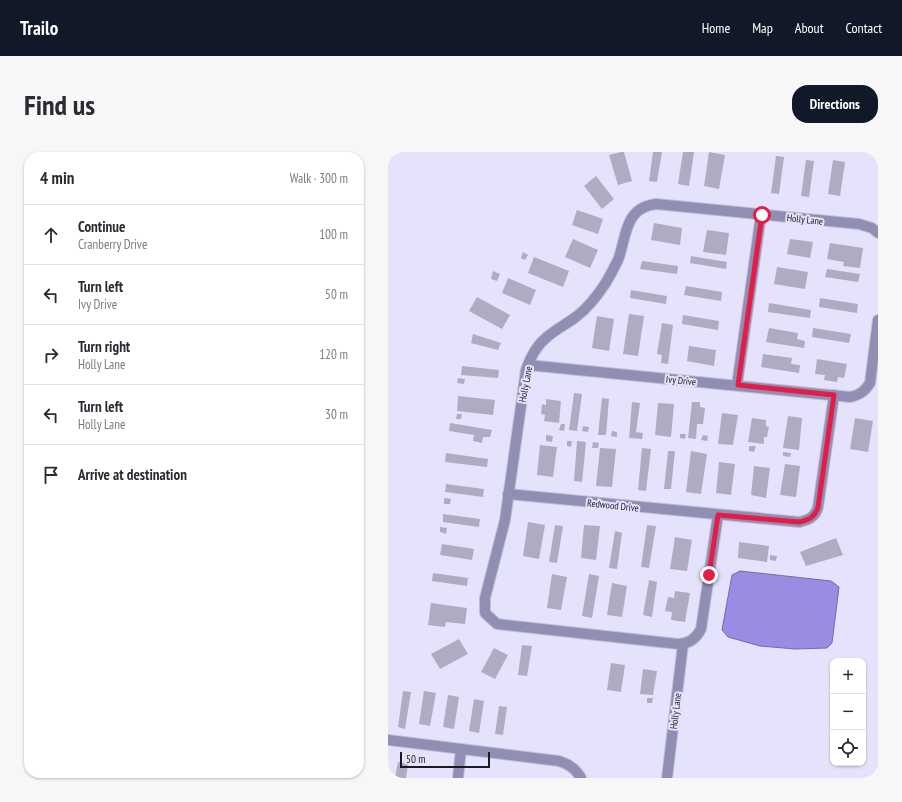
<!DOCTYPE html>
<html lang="en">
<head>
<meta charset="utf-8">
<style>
  :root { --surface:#fff; --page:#f7f7f7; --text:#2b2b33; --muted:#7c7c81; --line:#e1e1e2; --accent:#111827 }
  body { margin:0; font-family:"PT Sans Narrow",sans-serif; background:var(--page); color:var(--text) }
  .controls { position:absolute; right:12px; bottom:12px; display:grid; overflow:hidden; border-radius:8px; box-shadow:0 1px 3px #0004 }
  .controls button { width:36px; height:36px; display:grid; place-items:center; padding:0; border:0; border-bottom:1px solid var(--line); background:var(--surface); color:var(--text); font:20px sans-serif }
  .scale { position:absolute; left:12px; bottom:10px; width:90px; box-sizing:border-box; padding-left:4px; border:2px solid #1b1a22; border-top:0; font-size:11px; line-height:14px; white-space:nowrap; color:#1b1a22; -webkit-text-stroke:3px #e5e3fc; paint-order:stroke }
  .stop { position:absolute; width:12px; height:12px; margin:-9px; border:3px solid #e11d48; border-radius:50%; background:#fff }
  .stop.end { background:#e11d48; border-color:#fff; box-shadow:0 1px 4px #0008 }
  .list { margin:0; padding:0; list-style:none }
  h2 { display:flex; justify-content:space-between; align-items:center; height:52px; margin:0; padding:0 16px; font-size:17px }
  h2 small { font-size:13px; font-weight:400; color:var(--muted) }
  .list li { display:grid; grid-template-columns:26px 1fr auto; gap:12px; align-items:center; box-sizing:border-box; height:60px; padding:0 16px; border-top:1px solid var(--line) }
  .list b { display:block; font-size:15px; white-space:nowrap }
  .list p { margin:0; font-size:13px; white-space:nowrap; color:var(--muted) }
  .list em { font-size:13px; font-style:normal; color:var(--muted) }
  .icon { flex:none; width:22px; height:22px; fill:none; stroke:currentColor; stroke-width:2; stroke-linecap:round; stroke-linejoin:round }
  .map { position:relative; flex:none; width:490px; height:626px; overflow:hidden; border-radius:16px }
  header { display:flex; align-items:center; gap:24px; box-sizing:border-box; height:56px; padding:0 20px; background:var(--accent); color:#fff }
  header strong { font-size:19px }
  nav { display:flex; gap:22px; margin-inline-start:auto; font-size:14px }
  .intro { display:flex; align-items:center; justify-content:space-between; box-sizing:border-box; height:96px; padding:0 24px }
  h1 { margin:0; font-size:28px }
  .button { padding:10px 18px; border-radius:16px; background:var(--accent); color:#fff; font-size:14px; font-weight:700 }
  main { display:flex; gap:24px; padding:0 24px }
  aside { flex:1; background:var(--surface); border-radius:16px; box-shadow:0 1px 3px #0004 }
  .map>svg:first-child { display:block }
</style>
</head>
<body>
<header>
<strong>Trailo</strong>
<nav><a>Home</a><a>Map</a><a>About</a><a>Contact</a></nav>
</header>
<div class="intro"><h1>Find us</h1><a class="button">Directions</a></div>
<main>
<aside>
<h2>4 min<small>Walk · 300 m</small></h2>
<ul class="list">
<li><svg class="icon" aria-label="ahead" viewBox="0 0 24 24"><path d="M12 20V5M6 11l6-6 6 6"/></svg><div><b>Continue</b><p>Cranberry Drive</p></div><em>100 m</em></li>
<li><svg class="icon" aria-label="left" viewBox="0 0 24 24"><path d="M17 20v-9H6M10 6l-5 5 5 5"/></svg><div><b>Turn left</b><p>Ivy Drive</p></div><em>50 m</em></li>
<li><svg class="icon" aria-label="right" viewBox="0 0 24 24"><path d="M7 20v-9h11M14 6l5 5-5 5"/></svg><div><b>Turn right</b><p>Holly Lane</p></div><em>120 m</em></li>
<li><svg class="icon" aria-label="left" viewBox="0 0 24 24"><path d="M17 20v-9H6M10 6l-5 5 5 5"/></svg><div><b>Turn left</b><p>Holly Lane</p></div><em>30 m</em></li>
<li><svg class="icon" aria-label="arrive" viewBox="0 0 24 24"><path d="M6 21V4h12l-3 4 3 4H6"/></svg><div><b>Arrive at destination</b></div></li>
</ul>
</aside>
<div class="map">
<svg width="490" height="626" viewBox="0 0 490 626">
  <rect width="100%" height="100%" fill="#e5e3fc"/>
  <path fill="#998de3" stroke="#736aa9" d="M352,419L443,429L451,435L444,491L439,496L407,497L372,494L340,485L334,478L344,423Z"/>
  <g fill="#aeacc3">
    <path d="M233,0H236L244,29L230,33L221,3Z"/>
    <path d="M265,0H274L269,30L261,29Z"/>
    <path d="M295,0H306L301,34L290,32Z"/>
    <path d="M321,0L337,3L331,37L316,34Z"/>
    <path d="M388,4L396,5L391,42L383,41Z"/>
    <path d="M418,8L426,9L421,45L413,44Z"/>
    <path d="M445,8L457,10L452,44L440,42Z"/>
    <path d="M208,24L226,47L214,57L196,34Z"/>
    <path d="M189,58L215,67L210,82L184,73Z"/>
    <path d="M266,71L294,76L292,93L263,88Z"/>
    <path d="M319,78L341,81L338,103L315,100Z"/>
    <path d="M185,87L210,98L202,116L177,105Z"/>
    <path d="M402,87L425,90L422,106L399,102Z"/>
    <path d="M442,91L475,96L472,116L455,114L456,110L439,107Z"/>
    <path d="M135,100L140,103L137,108L133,106Z"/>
    <path d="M303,104L339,110L338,117L302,111Z"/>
    <path d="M146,105L181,119L175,135L140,121Z"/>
    <path d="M254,109L290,114L289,122L252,117Z"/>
    <path d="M389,115L420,120L417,137L386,132Z"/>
    <path d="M439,117L472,122L470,130L437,125Z"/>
    <path d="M105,119L112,122L109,129L103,127Z"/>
    <path d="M120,126L148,138L142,153L114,141Z"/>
    <path d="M298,134L334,140L333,149L296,143Z"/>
    <path d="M243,138L279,144L278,152L242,146Z"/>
    <path d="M89,145L122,163L114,177L81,159Z"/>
    <path d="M432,146L470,152L469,161L431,155Z"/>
    <path d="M381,151L423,158L422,166L380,160Z"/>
    <path d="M241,162L256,164L250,204L235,202Z"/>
    <path d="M295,163L331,169L330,178L294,172Z"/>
    <path d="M209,164L226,167L221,199L204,196Z"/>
    <path d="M274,171L285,173L280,212L273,211L274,203L269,202Z"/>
    <path d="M381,176L410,181L409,187L417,189L416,196L378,190Z"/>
    <path d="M425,176L463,182L461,191L424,185Z"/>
    <path d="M85,182L113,191L110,198L83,191Z"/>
    <path d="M301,194L328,198L326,214L299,209Z"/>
    <path d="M375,202L404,206L403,212L412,213L411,221L373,215Z"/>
    <path d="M429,207L459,212L456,226L450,225L449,230L436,228L437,223L427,222Z"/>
    <path d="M74,214L111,218L110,226L73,223Z"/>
    <path d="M70,226L77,227L76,232L69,231Z"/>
    <path d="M186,241L194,242L189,279L181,278Z"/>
    <path d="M70,244L107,248L105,263L69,259Z"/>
    <path d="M214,246L221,247L218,283H210Z"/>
    <path d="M158,247L173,249L171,271L156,269L157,263L153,262L154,252L158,253Z"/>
    <path d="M244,250L252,251L248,280L255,281L254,287L241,286Z"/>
    <path d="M304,250H312V255L317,256L315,272H309L308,287L300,286Z"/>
    <path d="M270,251L286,252L283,285L267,283Z"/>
    <path d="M334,261L350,263L345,293L330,292Z"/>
    <path d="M69,262H74L73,267H68Z"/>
    <path d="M400,264L414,266L411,298L395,296Z"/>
    <path d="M364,266L378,268V274L381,275L379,285H376V292L360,290Z"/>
    <path d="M467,266L485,269L480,300L462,297Z"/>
    <path d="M62,271L104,278L102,285H95L94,291L85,289L86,283L61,279Z"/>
    <path d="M173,272H177L176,279L171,278Z"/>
    <path d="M195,274L201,275L200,280L194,279Z"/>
    <path d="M224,279L229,280V285L223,284Z"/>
    <path d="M292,282H298L297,287L292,286Z"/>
    <path d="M158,283L165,284L164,290L158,289Z"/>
    <path d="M315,283L320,284L319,289L313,288Z"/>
    <path d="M179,289H184L183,295L179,294Z"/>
    <path d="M189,289L198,290L194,330L186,329Z"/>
    <path d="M205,290L211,291L210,296H204Z"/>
    <path d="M152,293L169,295L165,325L149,323Z"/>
    <path d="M361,294H368L366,300L361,299Z"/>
    <path d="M212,296L228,297L224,335L208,334Z"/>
    <path d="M254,296L263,297L258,339L250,338Z"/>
    <path d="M280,299H287L283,337H276Z"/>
    <path d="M303,299L319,302L313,342L298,340Z"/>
    <path d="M395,300L403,301L402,305L395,304Z"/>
    <path d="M58,301L100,307L99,315L57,310Z"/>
    <path d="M331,310L347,312L343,343L328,341Z"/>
    <path d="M397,312L412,314L408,345L392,343Z"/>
    <path d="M366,314L382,316L378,346L363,343Z"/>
    <path d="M58,332L96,337L95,345L57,340Z"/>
    <path d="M56,346L63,347L62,352H56Z"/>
    <path d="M55,362L92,367L91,375L55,370Z"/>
    <path d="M140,370L157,373L151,407L135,404Z"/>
    <path d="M167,373L175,374L169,411L161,410Z"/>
    <path d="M196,373L212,374L208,408L193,406Z"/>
    <path d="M259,373L268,374L261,416L253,415Z"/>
    <path d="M52,375L59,376L58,382L52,380Z"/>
    <path d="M227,379L234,381L229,417L221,416Z"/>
    <path d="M287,385L304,388L299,419L282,417Z"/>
    <path d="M448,386L455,403L418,414L412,400Z"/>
    <path d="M351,390L381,394L379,410L350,406Z"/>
    <path d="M54,392L86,397L84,408L52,403Z"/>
    <path d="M382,403L389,404L388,409L382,408Z"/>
    <path d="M45,421L80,426L79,434L44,429Z"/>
    <path d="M164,422L179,425L173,458L159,456Z"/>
    <path d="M201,422L211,424L204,466L194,464Z"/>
    <path d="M261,428L269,430L264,465L255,463Z"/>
    <path d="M224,431L239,434L234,465L219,463Z"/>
    <path d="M287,439L302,441L297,470L283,468L284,460L277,459L280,445L286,446Z"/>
    <path d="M43,451L79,456L77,472L58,470L57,475L40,473Z"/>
    <path d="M71,487L80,502L52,517L43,502Z"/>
    <path d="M134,493L144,494L139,524L130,523Z"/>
    <path d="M106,496L120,503L107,527L93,520Z"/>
    <path d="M223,511L237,513L233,540L219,538Z"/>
    <path d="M255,517L269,519L265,543L252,542Z"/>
    <path d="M15,539L23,540L17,577L10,575Z"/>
    <path d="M36,539L48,541L42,574L31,572Z"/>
    <path d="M60,543L71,545L66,577L55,575Z"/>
    <path d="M259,546H265L264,551H259Z"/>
    <path d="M86,547L96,549L91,581L81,579Z"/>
    <path d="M111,554L119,555L115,583L107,582Z"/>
    <path d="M10,610L20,612L18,626H7Z"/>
  </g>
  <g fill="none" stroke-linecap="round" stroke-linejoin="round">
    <defs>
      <g id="minor">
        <path d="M140,213L462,245C472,243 477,239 482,231L490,168"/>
        <path d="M349,233L373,63"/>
        <path d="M120,342L411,370C421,368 427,365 430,355L446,243"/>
        <path d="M330,363L313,477C308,487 301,492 290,492L109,472L97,461V446L117,368L138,218C142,206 149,193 159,185C168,177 179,172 189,164C200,156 209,144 217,132C222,124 226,116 230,108C239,84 236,56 268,52L471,72L484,76L490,81"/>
        <path d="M0,588L171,609C181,612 188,617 193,626"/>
        <path d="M70,626L73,597"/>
        <path d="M279,626L295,492"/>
      </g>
    </defs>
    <use href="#minor" stroke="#c1bfd5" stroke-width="12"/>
    <use href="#minor" stroke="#918eb3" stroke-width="10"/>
  </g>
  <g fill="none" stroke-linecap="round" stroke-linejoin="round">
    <path stroke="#e11d48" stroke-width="5" d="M321,423L330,363L411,370C421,368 427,365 430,355L446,243L350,233L374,63"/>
  </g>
  <g text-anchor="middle" stroke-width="4" stroke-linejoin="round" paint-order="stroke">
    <g font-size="10" fill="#1b1a22" stroke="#e5e3fc">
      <text transform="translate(417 67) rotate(6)" y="4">Holly Lane</text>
      <text transform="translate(293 228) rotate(6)" y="4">Ivy Drive</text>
      <text transform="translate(137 232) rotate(-79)" y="4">Holly Lane</text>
      <text transform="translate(225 353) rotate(6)" y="4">Redwood Drive</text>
      <text transform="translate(287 559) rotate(-83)" y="4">Holly Lane</text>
    </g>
  </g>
</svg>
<div class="controls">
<button>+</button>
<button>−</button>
<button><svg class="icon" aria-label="locate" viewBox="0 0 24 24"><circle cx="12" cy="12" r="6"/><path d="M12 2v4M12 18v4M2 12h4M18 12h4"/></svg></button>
</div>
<div class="scale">50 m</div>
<div class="stop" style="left:374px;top:63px"></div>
<div class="stop end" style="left:321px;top:423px"></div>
</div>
</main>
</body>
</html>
